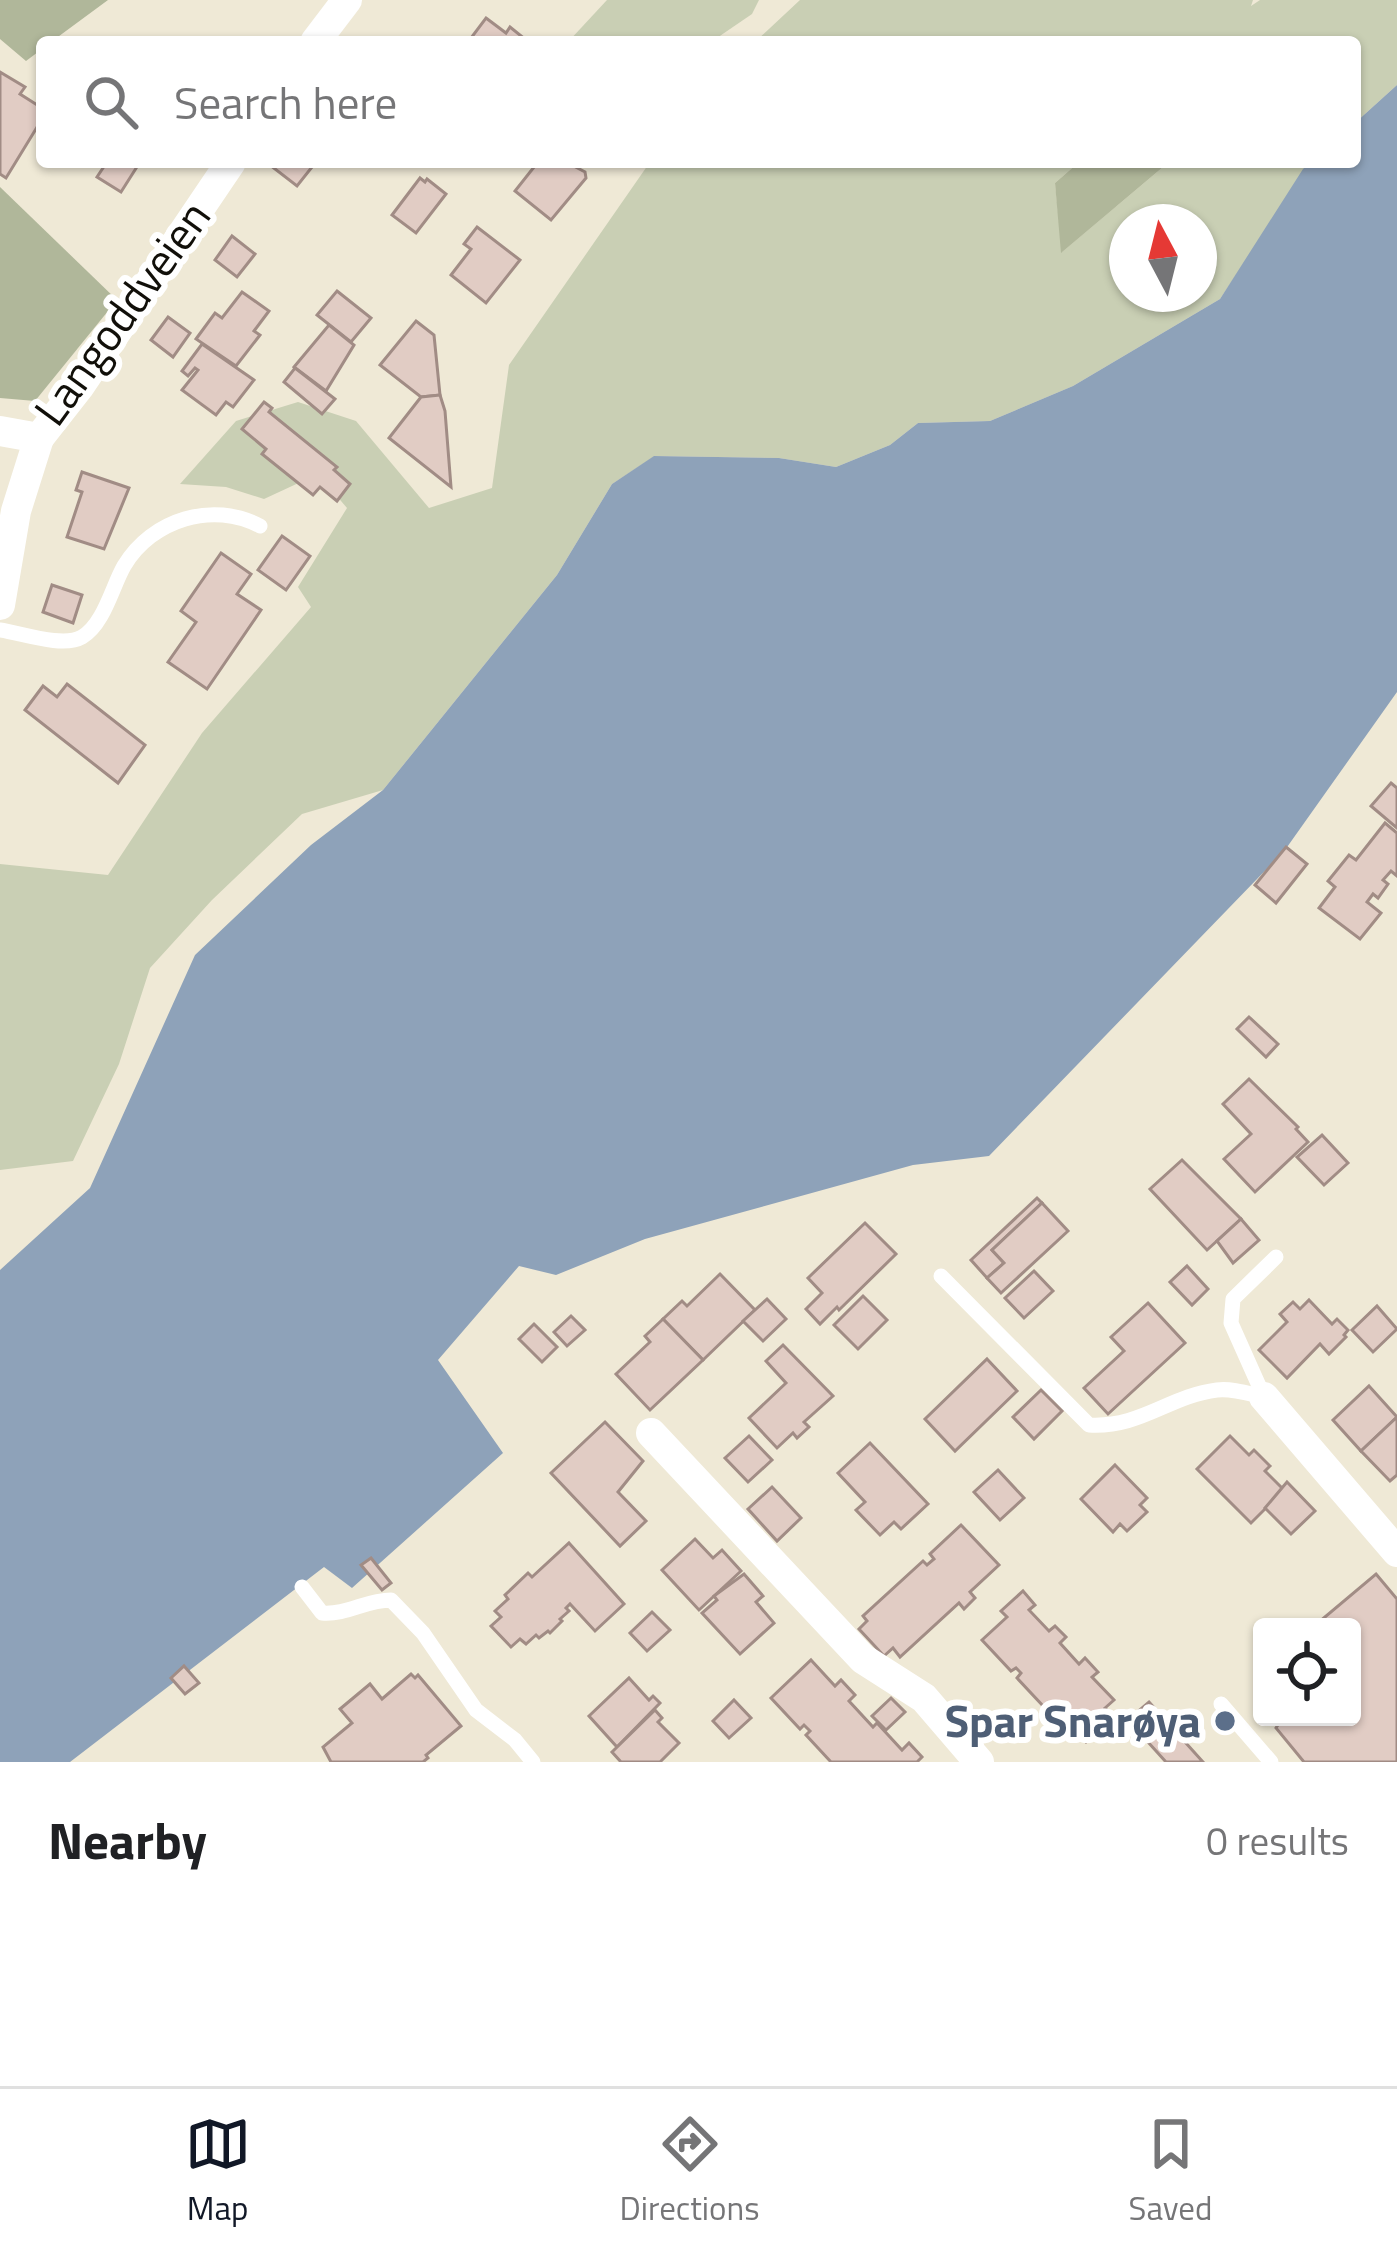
<!DOCTYPE html>
<html lang="en">
<head>
<meta charset="utf-8">
<style>
  :root { --surface:#fff; --page:#f2f2f2; --text:#202124; --muted:#757577; --line:#e0e0e0; --accent:#111827 }
  body { margin:0; font-family:"Titillium Web",sans-serif; background:var(--page); color:var(--text) }
  .controls { position:absolute; right:36px; bottom:36px; display:grid; overflow:hidden; border-radius:12px; box-shadow:0 3px 9px #0004 }
  .controls button { width:108px; height:108px; display:grid; place-items:center; padding:0; border:0; border-bottom:3px solid var(--line); background:var(--surface); color:var(--text); font:60px sans-serif }
  .compass { position:absolute; left:1109px; top:204px; width:108px; height:108px; border-radius:50%; background:var(--surface); box-shadow:0 3px 9px #0004; rotate:353deg }
  .list { margin:0; padding:0; list-style:none }
  h2 { display:flex; justify-content:space-between; align-items:center; height:156px; margin:0; padding:0 48px; font-size:51px }
  h2 small { font-size:39px; font-weight:400; color:var(--muted) }
  .icon { flex:none; width:66px; height:66px; fill:none; stroke:currentColor; stroke-width:2; stroke-linecap:round; stroke-linejoin:round }
  .map { position:relative; flex:none; width:1397px; height:1762px; overflow:hidden }
  .search { position:absolute; background:var(--surface); box-shadow:0 3px 9px #0004; left:36px; right:36px; top:36px; height:132px; display:flex; align-items:center; gap:30px; box-sizing:border-box; padding:0 42px; border-radius:12px; color:var(--muted); font-size:45px }
  .sheet { height:324px; background:var(--surface) }
  nav { display:flex; justify-content:space-around; align-items:center; box-sizing:border-box; height:168px; border-top:3px solid var(--line); background:var(--surface); font-size:33px; color:var(--muted) }
  nav a { display:grid; justify-items:center; gap:6px }
  nav .on { color:var(--accent) }
  .map>svg:first-child { display:block }
</style>
</head>
<body>
<div class="map">
<svg width="1397" height="1762" viewBox="0 0 1397 1762">
  <rect width="100%" height="100%" fill="#efe9d6"/>
  <g fill="#c9cfb4" fill-rule="evenodd">
    <path d="M607,0H759L752,14L711,42H568Z"/>
    <path d="M800,0H1253L1251,6L1260,0H1397V85L1355,123V42H755Z"/>
    <path d="M650,162H1079L1055,183L1062,252L1169,162H1311L1220,299L1073,386L990,421L918,423L890,445L836,467L779,458L655,456L612,484L557,575L383,790L302,814L212,900L150,968L119,1064L73,1161L0,1170V864L108,875L202,733L311,607L298,587L347,508L318,474L264,499L226,487L180,484L236,421L298,402L356,421L429,508L492,488L509,365ZM1127,222H1199V294H1127Z"/>
  </g>
  <g fill="#b0b79a">
    <path d="M0,0H108L51,42H42V49L26,61L0,39Z"/>
    <path d="M1079,162H1169L1061,253L1055,183Z"/>
    <path d="M0,187L117,300L35,401L0,398Z"/>
  </g>
  <path fill="#8ea2b9" d="M1397,85V692L1285,850L989,1156L913,1165L645,1239L556,1275L519,1266L438,1360L503,1453L352,1588L324,1567L70,1762H0V1270L90,1188L195,955L311,845L383,790L557,575L612,484L654,456L779,458L836,467L890,445L918,423L990,421L1073,386L1220,299L1303,169L1311,162H1355V123Z"/>
  <g fill="#e1ccc4" stroke="#a18c85" stroke-width="3">
    <path d="M486,18L506,33L510,27L525,39L522,42H468Z"/>
    <path d="M0,72L25,87L20,94L42,108V119L6,178L0,174Z"/>
    <path d="M107,162H140L121,192L97,177Z"/>
    <path d="M266,162H316L297,186Z"/>
    <path d="M538,162H566L585,172L586,178L551,220L515,191Z"/>
    <path d="M420,178L425,182L427,179L446,194L416,233L392,215Z"/>
    <path d="M477,227L520,260L486,303L451,275L471,249L464,244Z"/>
    <path d="M232,236L255,254L237,277L215,260Z"/>
    <path d="M337,291L371,318L351,342L317,315Z"/>
    <path d="M242,292L269,311L254,331L260,335L236,366L196,339L215,313L222,318Z"/>
    <path d="M168,317L190,333L173,357L151,340Z"/>
    <path d="M416,321L434,335L440,395L421,397L380,365Z"/>
    <path d="M329,325L354,345L326,391L294,367Z"/>
    <path d="M202,344L254,380L233,407L226,402L216,415L182,390L198,370L195,368L188,376L182,371Z"/>
    <path d="M295,368L335,399L322,414L284,382Z"/>
    <path d="M440,395L445,411L451,487L389,438L421,397Z"/>
    <path d="M264,402L272,408L269,412L337,467L334,470L350,484L337,501L320,487L313,495L262,454L266,449L242,429Z"/>
    <path d="M82,472L129,488L104,549L67,537L82,492L76,490Z"/>
    <path d="M282,536L310,556L286,590L258,570Z"/>
    <path d="M221,553L251,574L237,594L261,610L207,689L168,662L196,622L181,611Z"/>
    <path d="M52,585L82,595L73,623L43,612Z"/>
    <path d="M67,684L145,745L118,783L25,710L43,686L57,697Z"/>
    <path d="M1391,783L1397,788V828L1371,806Z"/>
    <path d="M1385,823L1397,833V876L1391,871L1383,880L1388,884L1378,898L1373,894L1367,902L1381,913L1360,939L1319,908L1335,887L1328,881L1349,855L1356,860Z"/>
    <path d="M1286,847L1307,864L1276,903L1255,885Z"/>
    <path d="M1249,1017L1278,1044L1266,1057L1237,1029Z"/>
    <path d="M1249,1079L1298,1127L1296,1129L1308,1142L1255,1192L1224,1159L1251,1134L1223,1104Z"/>
    <path d="M1322,1135L1348,1163L1324,1185L1297,1157Z"/>
    <path d="M1182,1160L1241,1219L1207,1250L1150,1189Z"/>
    <path d="M1037,1198L1042,1203L992,1250L1004,1263L987,1278L971,1260Z"/>
    <path d="M1042,1203L1068,1231L1001,1293L987,1278L1004,1263L992,1250Z"/>
    <path d="M1241,1219L1259,1240L1233,1263L1217,1241Z"/>
    <path d="M865,1223L896,1254L839,1310L837,1307L820,1324L806,1309L822,1293L808,1278Z"/>
    <path d="M1187,1266L1208,1289L1192,1305L1170,1282Z"/>
    <path d="M1034,1271L1053,1291L1024,1318L1005,1298Z"/>
    <path d="M720,1274L755,1310L703,1360L663,1319L682,1301L687,1306Z"/>
    <path d="M863,1296L887,1320L858,1349L834,1325Z"/>
    <path d="M767,1299L786,1319L763,1341L743,1321Z"/>
    <path d="M1309,1300L1332,1324L1337,1319L1348,1330L1344,1335L1346,1337L1329,1354L1320,1344L1287,1378L1259,1350L1287,1322L1280,1314L1293,1302L1300,1309Z"/>
    <path d="M1148,1303L1185,1343L1108,1414L1084,1388L1124,1351L1111,1337Z"/>
    <path d="M1377,1306L1397,1329L1373,1352L1352,1330Z"/>
    <path d="M571,1316L585,1330L567,1346L554,1332Z"/>
    <path d="M663,1319L703,1360L650,1410L616,1374L650,1342L645,1336Z"/>
    <path d="M534,1324L557,1347L542,1362L519,1339Z"/>
    <path d="M783,1345L833,1396L804,1422L809,1427L797,1438L793,1433L777,1448L749,1418L786,1383L766,1361Z"/>
    <path d="M987,1359L1017,1391L955,1451L925,1419Z"/>
    <path d="M1369,1386L1397,1417L1361,1451L1333,1420Z"/>
    <path d="M1041,1390L1062,1411L1034,1439L1013,1417Z"/>
    <path d="M1397,1417V1475L1390,1481L1361,1451Z"/>
    <path d="M605,1422L643,1461L618,1492L646,1521L620,1546L551,1473Z"/>
    <path d="M749,1436L772,1460L748,1482L725,1458Z"/>
    <path d="M1230,1436L1249,1455L1254,1450L1270,1466L1265,1471L1284,1490L1251,1523L1197,1469Z"/>
    <path d="M870,1443L928,1504L901,1529L894,1522L880,1535L856,1510L865,1502L838,1473Z"/>
    <path d="M1115,1465L1147,1498L1140,1505L1147,1512L1127,1531L1120,1524L1113,1532L1081,1499Z"/>
    <path d="M998,1470L1024,1498L1000,1520L974,1492Z"/>
    <path d="M1287,1482L1315,1511L1291,1534L1265,1508Z"/>
    <path d="M772,1487L801,1518L777,1541L748,1509Z"/>
    <path d="M961,1525L999,1565L970,1592L975,1598L964,1609L959,1603L900,1657L893,1648L884,1656L859,1629L867,1621L863,1616L923,1561L927,1565L934,1559L930,1554Z"/>
    <path d="M695,1539L713,1558L722,1550L741,1571L699,1610L662,1570Z"/>
    <path d="M569,1543L624,1604L595,1631L570,1604L566,1608L569,1611L560,1619L562,1621L550,1633L548,1631L539,1638L536,1635L526,1644L520,1639L511,1647L491,1626L501,1617L495,1611L508,1599L505,1595L528,1573L532,1577Z"/>
    <path d="M371,1558L391,1583L382,1590L361,1565Z"/>
    <path d="M744,1574L763,1596L756,1602L774,1623L740,1654L702,1613L717,1600L714,1596Z"/>
    <path d="M1376,1574L1397,1599V1762H1304L1276,1728L1283,1717H1352V1627H1313Z"/>
    <path d="M1023,1591L1035,1605L1029,1610L1049,1631L1055,1626L1066,1637L1060,1643L1079,1664L1085,1658L1098,1672L1092,1677L1114,1700L1105,1708L1113,1717L1086,1742L1078,1734L1073,1738L1017,1678L1021,1673L1016,1668L1011,1671L982,1640L1007,1617L1001,1611Z"/>
    <path d="M652,1612L670,1630L647,1651L630,1633Z"/>
    <path d="M811,1660L835,1686L841,1680L855,1695L849,1701L873,1727L877,1723L902,1750L909,1743L922,1757L917,1762H831L806,1735L810,1731L804,1725L800,1729L771,1698Z"/>
    <path d="M184,1666L199,1683L185,1694L171,1678Z"/>
    <path d="M411,1674L415,1678L418,1675L461,1726L426,1755L428,1758L423,1762H331L323,1747L352,1723L340,1709L370,1684L382,1699Z"/>
    <path d="M629,1678L649,1700L653,1696L660,1703L617,1747L589,1716Z"/>
    <path d="M891,1698L905,1712L886,1730L872,1716Z"/>
    <path d="M734,1700L751,1718L729,1738L713,1721Z"/>
    <path d="M1149,1702L1203,1762H1166L1128,1720Z"/>
    <path d="M655,1710L662,1718L658,1722L679,1743L660,1762H621L612,1752Z"/>
  </g>
  <g fill="none" stroke-linecap="round" stroke-linejoin="round">
    <g stroke="#fff" stroke-width="15">
      <path d="M0,630C21,633 63,648 82,637C104,624 112,587 124,566C152,519 213,501 260,526"/>
      <path d="M941,1276L1089,1425C1141,1428 1169,1396 1217,1390C1232,1388 1250,1394 1264,1397"/>
      <path d="M1264,1397L1231,1323L1233,1299L1276,1257"/>
      <path d="M302,1587L322,1613C347,1615 366,1600 391,1600L423,1633L476,1710L515,1740L533,1762"/>
      <path d="M1221,1704L1271,1762"/>
    </g>
    <g stroke="#fff" stroke-width="30">
      <path d="M315,42L347,0"/>
      <path d="M0,431L39,438L79,387L231,162"/>
      <path d="M0,605L16,511L39,438"/>
      <path d="M1264,1397L1397,1552"/>
      <path d="M651,1433L863,1659L924,1698L979,1762"/>
    </g>
  </g>
  <circle fill="#5c6f8a" stroke="#fff" stroke-width="4.5" cx="1225" cy="1721" r="12"/>
  <g text-anchor="middle" stroke-width="12" stroke-linejoin="round" paint-order="stroke">
    <g font-size="45" fill="#110f09" stroke="#fff">
      <text transform="translate(122 313) rotate(-54)" y="16">Langoddveien</text>
    </g>
    <g font-size="45" font-weight="bold" fill="#4e5e75" stroke="#fff" text-anchor="end">
      <text x="1201" y="1737">Spar Snarøya</text>
    </g>
  </g>
</svg>
<div class="controls">
<button><svg class="icon" aria-label="locate" viewBox="0 0 24 24"><circle cx="12" cy="12" r="6"/><path d="M12 2v4M12 18v4M2 12h4M18 12h4"/></svg></button>
</div>
<svg class="compass" viewBox="-18 -18 36 36"><path d="M0-13l5 13h-10z" fill="#e53935"/><path d="M0 13l5-13h-10z" fill="#757577"/></svg>
<div class="search"><svg class="icon" aria-label="search" viewBox="0 0 24 24"><circle cx="10" cy="10" r="6"/><path d="M15 15l6 6"/></svg>Search here</div>
</div>
<section class="sheet">
<h2>Nearby<small>0 results</small></h2>
<ul class="list">
</ul>
</section>
<nav>
<a class="on"><svg class="icon" aria-label="map" viewBox="0 0 24 24"><path d="M3 6l6-2 6 2 6-2v14l-6 2-6-2-6 2zM9 4v14M15 6v14"/></svg>Map</a>
<a><svg class="icon" aria-label="directions" viewBox="0 0 24 24"><path d="M12 3l9 9-9 9-9-9zM9 14v-3h6M13 9l2 2-2 2"/></svg>Directions</a>
<a><svg class="icon" aria-label="saved" viewBox="0 0 24 24"><path d="M7 4h10v16l-5-4-5 4z"/></svg>Saved</a>
</nav>
</body>
</html>
